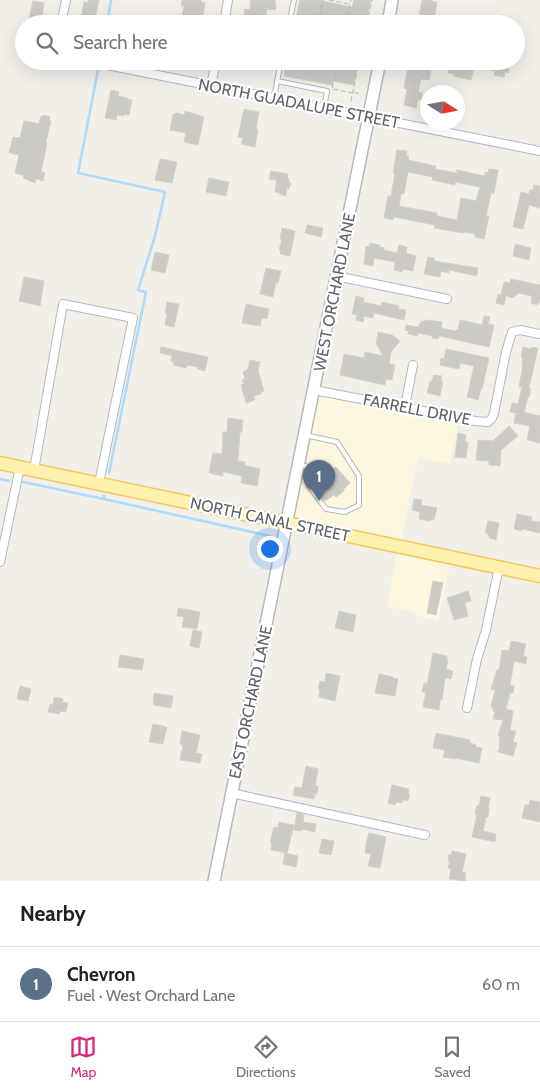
<!DOCTYPE html>
<html lang="en">
<head>
<meta charset="utf-8">
<style>
  :root { --surface:#fff; --page:#f6f6f6; --text:#202124; --muted:#757577; --line:#e0e0e0; --accent:#db2777 }
  body { margin:0; font-family:Cabin,sans-serif; background:var(--page); color:var(--text) }
  .compass { position:absolute; left:420px; top:85px; width:45px; height:45px; border-radius:50%; background:var(--surface); box-shadow:0 5px 20px #0002; rotate:101deg }
  .you { position:absolute; left:269px; top:548px; width:18px; height:18px; margin:-12px; border:4px solid #fff; border-radius:50%; background:#1a73e8; box-shadow:0 0 0 8px #1a73e833 }
  .badge { display:grid; place-items:center; width:32px; height:32px; border-radius:50%; background:var(--accent); color:#fff; font-size:16px; font-weight:700 }
  .pin { position:absolute; translate:-50% -41px; filter:drop-shadow(0 1px 2px #0008) }
  .pin::after { content:''; position:absolute; top:26px; width:18px; height:15px; background:inherit; clip-path:polygon(0 0,100% 0,50% 100%) }
  .list { margin:0; padding:0; list-style:none }
  h2 { display:flex; justify-content:space-between; align-items:center; height:65px; margin:0; padding:0 20px; font-size:21px }
  h2 small { font-size:16px; font-weight:400; color:var(--muted) }
  .list li { display:grid; grid-template-columns:32px 1fr auto; gap:15px; align-items:center; box-sizing:border-box; height:75px; padding:0 20px; border-top:1px solid var(--line) }
  .list b { display:block; font-size:19px; white-space:nowrap }
  .list p { margin:0; font-size:16px; white-space:nowrap; color:var(--muted) }
  .list em { font-size:16px; font-style:normal; color:var(--muted) }
  .icon { flex:none; width:28px; height:28px; fill:none; stroke:currentColor; stroke-width:2; stroke-linecap:round; stroke-linejoin:round }
  .map { position:relative; flex:none; width:540px; height:881px; overflow:hidden }
  .search { position:absolute; background:var(--surface); box-shadow:0 5px 20px #0002; left:15px; right:15px; top:15px; height:55px; display:flex; align-items:center; gap:12px; box-sizing:border-box; padding:0 18px; border-radius:28px; color:var(--muted); font-size:19px }
  .sheet { height:140px; background:var(--surface) }
  nav { display:flex; justify-content:space-around; align-items:center; box-sizing:border-box; height:70px; border-top:1px solid var(--line); background:var(--surface); font-size:14px; color:var(--muted) }
  nav a { display:grid; justify-items:center; gap:2px }
  nav .on { color:var(--accent) }
  .map>svg:first-child { display:block }
</style>
</head>
<body>
<div class="map">
<svg width="540" height="881" viewBox="0 0 540 881">
  <rect width="100%" height="100%" fill="#f1efe8"/>
  <path fill="#fef7e0" d="M314,390L459,417L450,464L418,458L400,547L451,558L438,621L414,615V612L387,606L398,547L287,523Z"/>
  <g fill="none" stroke-linecap="round" stroke-linejoin="round">
    <g stroke="#aadaff" stroke-width="2.5">
      <path d="M107,24L111,0"/>
      <path d="M98,70L78,173L165,192L155,236L138,290L146,292L109,473"/>
      <path d="M0,479L9,481"/>
      <path d="M23,482L104,499V496"/>
      <path d="M104,499L270,536"/>
    </g>
  </g>
  <g fill="#cccac5" stroke="#d6d1c6" fill-rule="evenodd">
    <path d="M88,0H99L94,24H80L84,2L88,3Z"/>
    <path d="M182,0H198L202,1V2L205,3L203,16L208,17L207,24H194L195,20L182,17L184,6H181Z"/>
    <path d="M251,0H275V4H276L275,10L267,9L265,22L263,21L262,24H242L245,9L250,10Z"/>
    <path d="M300,0H318L352,7L354,0H371L366,24H333L316,20L315,24H295Z"/>
    <path d="M422,0H432V1L437,2L434,21L428,20V24L418,22Z"/>
    <path d="M33,1L44,3L41,24H28Z"/>
    <path d="M286,61H318L340,66L341,61H358L354,85L333,81L332,85L284,76Z"/>
    <path d="M409,61H433L429,80L421,79L418,92L422,93L421,100L418,99L416,108L404,105L407,89L404,88Z"/>
    <path d="M491,61H502L501,65L509,66L508,73L505,72L504,77L494,75L495,71L489,70Z"/>
    <path d="M456,63L474,67L471,80L454,76V74L448,73L450,64L456,65Z"/>
    <path d="M111,90L119,92L118,96L127,98V99L132,100L129,115L124,114V116L117,115L116,120L105,118Z"/>
    <path d="M244,109L259,112L256,129H258L255,147L241,144L243,138L238,137Z"/>
    <path d="M185,111L204,117L198,145L184,142L186,133L170,130L173,114L176,113L184,115Z"/>
    <path d="M43,115L50,117L49,121H51L46,142L47,143L41,172L45,173L43,181L36,179L35,183L23,178L24,175L15,173L19,155L9,153L13,137L20,138L24,121L39,124L41,116L43,117Z"/>
    <path d="M397,150L407,151L406,156H409L408,160L436,166L435,169L457,173V170L485,176V172L488,173L489,169L498,170L494,193H491L486,216H489L484,239L475,237V234L464,232L463,233L434,228L435,225L394,217L393,220L384,218L388,196H391L395,173H393ZM408,172L433,177L432,180L455,185V182L480,187L476,201L461,198L457,220L437,216V213L399,206L401,194H404Z"/>
    <path d="M160,159L177,162L172,183L155,180Z"/>
    <path d="M271,171L288,174L287,178L289,179V183H291L289,189L287,188L286,196L279,194L280,193L275,192L277,180L269,179Z"/>
    <path d="M209,178L229,182L226,196L206,192Z"/>
    <path d="M534,185L540,186V208L529,205L523,229L513,227L521,192L529,194L530,190H533Z"/>
    <path d="M307,225L323,228L321,237L305,233Z"/>
    <path d="M282,228L295,231L290,256L280,254L281,250H279L282,240L280,239Z"/>
    <path d="M370,243L380,245V247L384,248V250L397,253L399,245L407,247L406,253L416,256L413,271L403,269L402,272L394,270L395,262L374,258L373,266L364,264L366,246L369,247Z"/>
    <path d="M515,244L531,248L529,260L513,256Z"/>
    <path d="M155,252L169,255L165,273L151,270Z"/>
    <path d="M428,257L434,258V261L478,268L477,276L449,270V273L441,271L440,277L424,274Z"/>
    <path d="M266,268L281,271L278,283H276L273,297L260,294Z"/>
    <path d="M24,277L44,281L40,306L19,301Z"/>
    <path d="M511,279L534,284L540,285V303L538,302V305L531,303L532,296L519,293L512,298L506,296L504,305L496,303L498,294L501,295L504,282L510,283Z"/>
    <path d="M356,296L364,298L363,302L381,306L382,302L399,306L398,309L406,310L404,320L374,313L373,318L364,316L363,322L356,320L357,315L352,314Z"/>
    <path d="M167,302L179,304L174,327L165,325L167,314L165,313Z"/>
    <path d="M246,304L269,309L267,319L262,318L260,326L242,323Z"/>
    <path d="M484,316L490,317L488,324L494,325L489,347L439,336L438,339L432,338L433,336L418,333L417,336L408,334L409,331L405,330L406,325L418,327L421,322L427,320L442,322L441,328L456,331L457,329L458,330L460,320L482,325Z"/>
    <path d="M378,332L392,335L400,341L391,352L389,364L395,365L392,380L386,379L385,385L340,375L344,354L364,358L365,352L383,356L376,343Z"/>
    <path d="M161,347L208,357L205,371L198,369V367L187,365L186,368L173,365L174,362L171,361L172,356L160,353Z"/>
    <path d="M523,347L531,349L532,347L538,348L529,388L531,389L529,397H528L524,412L540,416V443L527,440L530,426H529L514,423L516,413L510,412L512,403L518,404L522,387H519L523,365H522L523,358L521,357Z"/>
    <path d="M446,349L489,358L482,389H481L478,400L467,397L474,366L460,363L459,369L440,365L441,358L444,359Z"/>
    <path d="M250,360L260,362L258,371L264,391L261,392V394L254,396L255,400L246,403L241,385L244,384L242,380L245,379L243,372L248,369Z"/>
    <path d="M434,375L442,376L441,381H443L440,396L427,393L430,381H432Z"/>
    <path d="M228,418L243,420L242,432H240L238,461L245,462L244,465L260,469L257,486L241,483L242,476L223,472V476L209,473L213,453L222,454L223,432H227Z"/>
    <path d="M509,426L518,436L501,450L500,466L489,465V461L476,460L478,440L493,441Z"/>
    <path d="M458,433L466,435L465,442H468L466,458L455,457Z"/>
    <path d="M336,467L350,483L343,490L344,491L336,497L334,495L325,501L320,495L329,488L321,478Z"/>
    <path d="M414,499L422,500L421,505L437,508L434,520L430,519V521L419,519L420,512L412,510Z"/>
    <path d="M517,514L532,517L531,521L540,522V533L522,529V531L514,529Z"/>
    <path d="M488,521L499,523L496,540L489,538L490,536H488V533H485Z"/>
    <path d="M433,581L443,583L436,615L427,613Z"/>
    <path d="M468,591L471,601L465,603L468,616L454,620L447,598Z"/>
    <path d="M178,608L200,612L197,629L182,627L184,617L177,616Z"/>
    <path d="M339,611L356,615L353,632L335,628Z"/>
    <path d="M193,630L202,632L199,648L190,646Z"/>
    <path d="M511,641L526,644L523,656L527,657L526,664L514,661L510,685L514,686L513,693H510L506,709L513,711L510,730L516,731L513,742L517,743L513,756L498,752L500,746H499L500,736H498L503,720L493,719L495,711H493V708L491,707L495,690L491,689L497,670H499L502,650L509,651Z"/>
    <path d="M433,653L447,656V660H448L446,669L453,671L451,679L445,678L442,700H440L439,710L423,707L426,692H422L424,683L427,684Z"/>
    <path d="M120,655L144,659L142,670L118,667Z"/>
    <path d="M326,673L340,676L335,701L319,697L320,689H318L320,681L325,682Z"/>
    <path d="M379,674L393,677V678L398,679L395,696L375,693Z"/>
    <path d="M20,686L31,689L28,701L17,699Z"/>
    <path d="M154,693L173,696L171,708L153,705L154,700L153,699Z"/>
    <path d="M54,697L63,699L62,702L68,703L66,712L60,711L59,714L48,712L50,704L53,705Z"/>
    <path d="M153,724L167,727L163,744L149,742Z"/>
    <path d="M182,731L200,735L196,753L202,754L200,763L180,760L183,745L180,744Z"/>
    <path d="M436,733L470,740V743L476,745V747L482,748L479,763L455,758V759L443,757L445,750L433,748Z"/>
    <path d="M306,766L318,769L315,786H318L317,794H315L314,799L293,795L295,787L302,788Z"/>
    <path d="M392,785L409,789L408,794L410,795L408,801L403,800L402,803L396,802L395,805L388,803Z"/>
    <path d="M481,796L490,798L488,808H489L488,817H486L483,831L496,834L495,842L472,837L477,815L475,814L477,805L479,806Z"/>
    <path d="M530,800L540,802V822L522,818L525,805H529Z"/>
    <path d="M297,813L304,815L303,822L316,824L315,832L302,829L301,831L294,830Z"/>
    <path d="M279,822L294,825L287,853L271,850L272,843H270L274,827L278,828Z"/>
    <path d="M369,833L386,837L380,868L368,866L371,854L365,853L366,847H365Z"/>
    <path d="M322,839L334,841L331,855L319,853Z"/>
    <path d="M452,851L466,854L462,872L466,873L465,881L449,879L451,869L448,868L450,861H448L449,854L451,855Z"/>
    <path d="M285,853L298,856L296,867L283,864Z"/>
  </g>
  <g fill="none" stroke-linecap="round" stroke-linejoin="round">
    <defs>
      <g id="lane">
        <path d="M289,24L294,0"/>
        <path d="M277,81L327,91L324,108"/>
        <path d="M274,98L281,61"/>
        <path d="M301,465L312,468L309,486L326,509L345,512L359,505V476L337,442L305,435"/>
      </g>
      <g id="street">
        <path d="M61,24L66,0"/>
        <path d="M224,24L228,0"/>
        <path d="M87,61L540,151"/>
        <path d="M211,86L216,61"/>
        <path d="M336,276L447,299"/>
        <path d="M314,390L475,421L488,422L492,418L494,413L506,352L512,332L520,330L540,334"/>
        <path d="M405,406L413,365"/>
        <path d="M34,470L63,304L133,318L99,483"/>
        <path d="M0,562L20,467"/>
        <path d="M467,708L477,659L486,630L499,567"/>
        <path d="M231,793L425,835"/>
      </g>
      <g id="secondary">
        <path d="M388,24L392,0"/>
        <path d="M214,881L380,61"/>
      </g>
      <path id="primary" d="M0,463L540,576"/>
    </defs>
    <use href="#lane" stroke="#b5b8bc" stroke-width="6"/>
    <use href="#street" stroke="#b5b8bc" stroke-width="10"/>
    <use href="#secondary" stroke="#b6babf" stroke-width="14"/>
    <use href="#primary" stroke="#f2c960" stroke-width="15"/>
    <g stroke="#9cc7a9" stroke-width="1" stroke-dasharray="5 2.5" stroke-linecap="butt">
      <path d="M329,0L349,4"/>
      <path d="M318,24L323,0"/>
      <path d="M346,24L351,0"/>
      <path d="M367,24L372,0"/>
      <path d="M325,61L337,64"/>
      <path d="M338,61L332,89L353,93"/>
      <path d="M354,92L360,94"/>
      <path d="M351,101L359,61"/>
    </g>
    <use href="#lane" stroke="#fff" stroke-width="4"/>
    <use href="#street" stroke="#fff" stroke-width="8"/>
    <use href="#secondary" stroke="#fff" stroke-width="11"/>
    <use href="#primary" stroke="#fff2af" stroke-width="12"/>
  </g>
  <g text-anchor="middle" stroke-width="4.5" stroke-linejoin="round" paint-order="stroke">
    <g font-size="16" fill="#5f6368" stroke="#fff">
      <text transform="translate(299 103) rotate(11)" y="6">NORTH GUADALUPE STREET</text>
      <text transform="translate(334 292) rotate(-79)" y="6">WEST ORCHARD LANE</text>
      <text transform="translate(417 409) rotate(11)" y="6">FARRELL DRIVE</text>
      <text transform="translate(270 519) rotate(12)" y="6">NORTH CANAL STREET</text>
      <text transform="translate(250 702) rotate(-78)" y="6">EAST ORCHARD LANE</text>
    </g>
  </g>
</svg>
<svg class="compass" viewBox="-18 -18 36 36"><path d="M0-13l5 13h-10z" fill="#e53935"/><path d="M0 13l5-13h-10z" fill="#757577"/></svg>
<div class="you"></div>
<div class="pin badge" style="left:319px;top:501px;background:#5c6f8a">1</div>
<div class="search"><svg class="icon" aria-label="search" viewBox="0 0 24 24"><circle cx="10" cy="10" r="6"/><path d="M15 15l6 6"/></svg>Search here</div>
</div>
<section class="sheet">
<h2>Nearby<small></small></h2>
<ul class="list">
<li><span class="badge" style="background:#5c6f8a">1</span><div><b>Chevron</b><p>Fuel · West Orchard Lane</p></div><em>60 m</em></li>
</ul>
</section>
<nav>
<a class="on"><svg class="icon" aria-label="map" viewBox="0 0 24 24"><path d="M3 6l6-2 6 2 6-2v14l-6 2-6-2-6 2zM9 4v14M15 6v14"/></svg>Map</a>
<a><svg class="icon" aria-label="directions" viewBox="0 0 24 24"><path d="M12 3l9 9-9 9-9-9zM9 14v-3h6M13 9l2 2-2 2"/></svg>Directions</a>
<a><svg class="icon" aria-label="saved" viewBox="0 0 24 24"><path d="M7 4h10v16l-5-4-5 4z"/></svg>Saved</a>
</nav>
</body>
</html>
